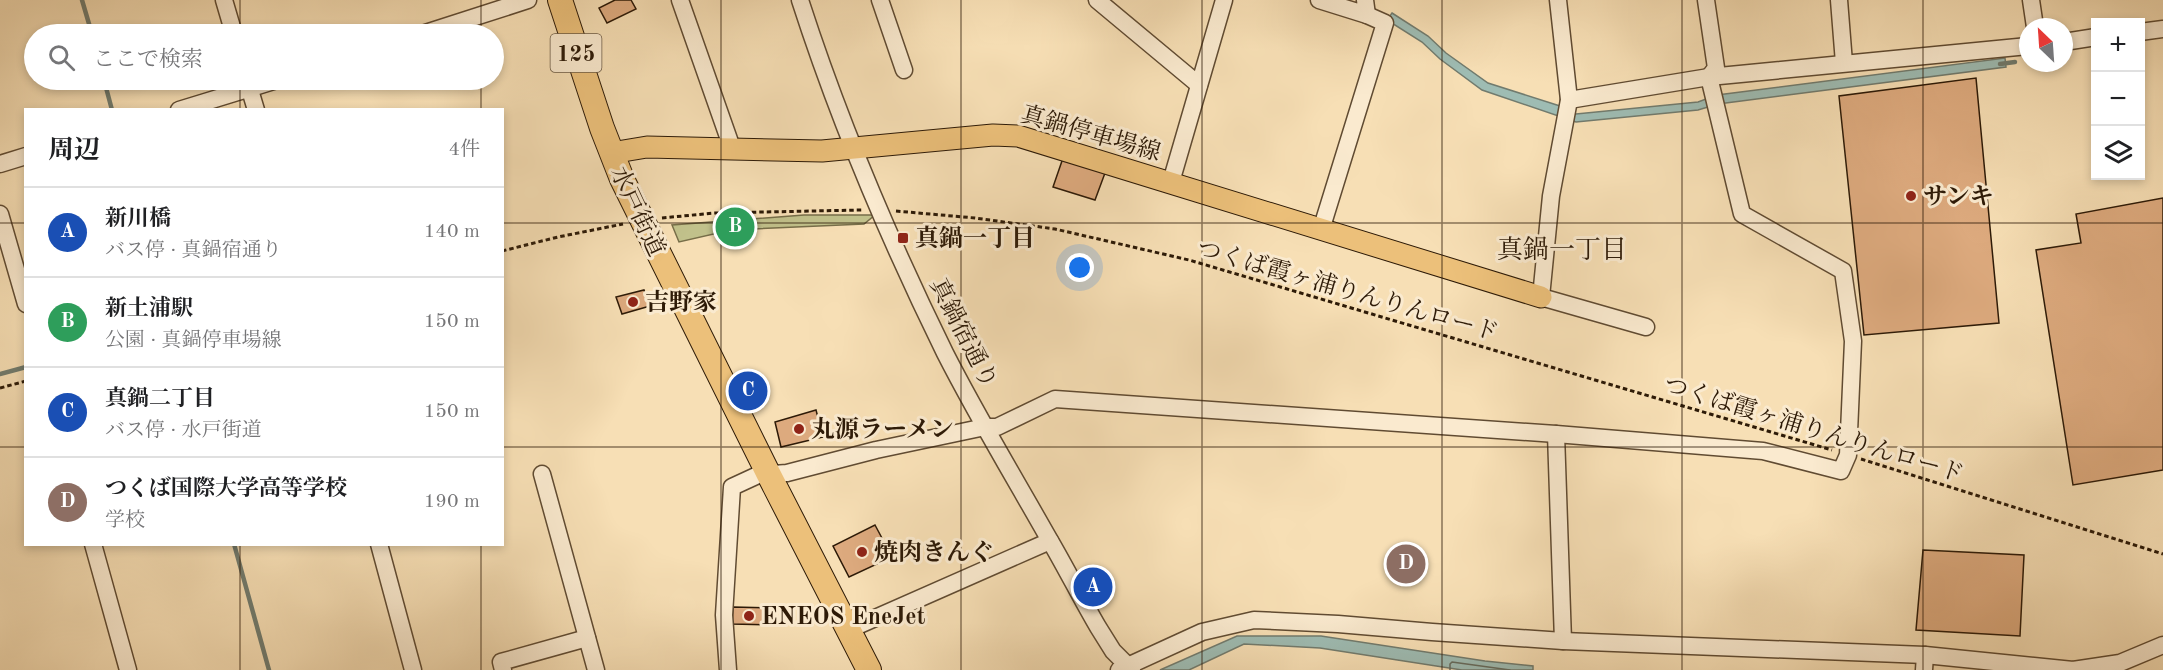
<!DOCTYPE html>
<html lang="ja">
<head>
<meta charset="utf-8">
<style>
  :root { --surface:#fff; --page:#f2f2f2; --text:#202124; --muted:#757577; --line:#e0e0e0; --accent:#2563eb }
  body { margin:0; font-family:"Old Standard TT","Noto Serif JP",serif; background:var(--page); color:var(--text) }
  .controls { position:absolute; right:18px; top:18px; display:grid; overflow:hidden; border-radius:0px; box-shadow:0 3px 9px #0003 }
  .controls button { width:54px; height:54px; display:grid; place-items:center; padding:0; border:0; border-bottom:2px solid var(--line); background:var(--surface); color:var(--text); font:30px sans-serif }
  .compass { position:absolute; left:2019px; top:18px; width:54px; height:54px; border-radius:50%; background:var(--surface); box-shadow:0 3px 9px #0003; rotate:335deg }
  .you { position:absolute; left:1080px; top:268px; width:21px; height:21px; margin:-15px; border:4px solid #fff; border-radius:50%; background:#1a73e8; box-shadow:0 0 0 9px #1a73e833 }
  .badge { display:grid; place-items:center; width:39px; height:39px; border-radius:50%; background:var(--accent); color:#fff; font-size:20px; font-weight:700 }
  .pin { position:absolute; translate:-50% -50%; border:3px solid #fff; box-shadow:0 2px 6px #0006 }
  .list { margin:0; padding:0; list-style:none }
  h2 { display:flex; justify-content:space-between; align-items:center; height:78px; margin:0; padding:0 24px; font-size:26px }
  h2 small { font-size:20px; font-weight:400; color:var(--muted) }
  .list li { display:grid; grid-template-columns:39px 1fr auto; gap:18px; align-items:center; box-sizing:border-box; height:90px; padding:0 24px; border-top:2px solid var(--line) }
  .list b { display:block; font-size:22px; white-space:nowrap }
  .list p { margin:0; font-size:20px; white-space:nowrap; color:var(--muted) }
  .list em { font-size:20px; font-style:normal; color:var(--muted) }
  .icon { flex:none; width:33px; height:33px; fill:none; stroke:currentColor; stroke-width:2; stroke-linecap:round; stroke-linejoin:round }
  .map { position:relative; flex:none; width:2163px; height:670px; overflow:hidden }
  .search { position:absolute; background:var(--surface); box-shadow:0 3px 9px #0003; left:24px; top:24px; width:480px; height:66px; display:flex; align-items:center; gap:15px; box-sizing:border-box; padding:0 21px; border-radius:33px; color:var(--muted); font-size:22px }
  .panel { position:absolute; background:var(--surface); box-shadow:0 3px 9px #0003; left:24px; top:108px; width:480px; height:438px; border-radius:0px }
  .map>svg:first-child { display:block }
</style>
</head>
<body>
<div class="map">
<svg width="2163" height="670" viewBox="0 0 2163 670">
  <rect width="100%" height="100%" fill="#f7dfb5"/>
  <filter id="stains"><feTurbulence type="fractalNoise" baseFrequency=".00333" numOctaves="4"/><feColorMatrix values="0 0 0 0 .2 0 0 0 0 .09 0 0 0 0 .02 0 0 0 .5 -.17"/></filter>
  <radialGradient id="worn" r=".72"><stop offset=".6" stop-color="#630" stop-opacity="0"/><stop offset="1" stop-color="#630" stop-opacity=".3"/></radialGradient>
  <path fill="#c1c18b" stroke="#776e49" stroke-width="1.5" d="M804,215H875L864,224L731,230L679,242L672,225Z"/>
  <g fill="#9ebcb3" stroke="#717b6e" stroke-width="1.5">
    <path d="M1392,13L1428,36L1446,53L1488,83L1560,106L1576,114L1698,102L1717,95L2005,58L2006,67L1718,104L1698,110L1576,122L1482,90L1440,59L1422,42L1387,20Z"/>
    <path d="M1237,636H1321L1485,661L1533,666V670H1462L1320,648L1244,644L1189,670H1160Z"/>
  </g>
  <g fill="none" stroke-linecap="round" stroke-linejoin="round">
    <path stroke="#666b5d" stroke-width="1.5" d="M1450,670V664L1452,662L1510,670"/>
    <g stroke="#717b6e" stroke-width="4.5">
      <path d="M82,0L92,34"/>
      <path d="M2000,64L2015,62"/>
      <path d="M104,80L112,110"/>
      <path d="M0,374L26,367"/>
      <path d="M234,544L269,670"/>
    </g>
  </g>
  <g fill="#ddaa7e" stroke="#2d1a07" stroke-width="1.5">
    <path d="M615,0H631L636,9L607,23L599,8Z"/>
    <path d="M1976,78L1999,323L1864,335L1839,96Z"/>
    <path d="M1063,158L1105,173L1095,200L1053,187Z"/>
    <path d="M2163,198V470L2073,485L2036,250L2081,243L2076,214Z"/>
    <path d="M644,290L650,306L622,314L616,297Z"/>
    <path d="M816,410L823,437L781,447L775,422Z"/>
    <path d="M875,525L892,557L849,577L833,546Z"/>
    <path d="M1923,550L2024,555L2020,636L1916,630Z"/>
    <path d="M733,607L770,608L769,625L732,624Z"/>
  </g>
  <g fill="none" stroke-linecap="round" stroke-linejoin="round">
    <defs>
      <g id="minor">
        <path d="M224,0L234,34"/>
        <path d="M680,0L732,148"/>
        <path d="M800,0C839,121 889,239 945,353C977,416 1014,477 1049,539C1066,568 1081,598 1098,627L1113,651L1132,670"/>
        <path d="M880,0L904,70"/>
        <path d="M1097,0L1199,85"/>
        <path d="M1319,0L1367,15L1365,0"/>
        <path d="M1558,0L1569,100L1551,196L1541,297L1646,327"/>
        <path d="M1839,0L1844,63"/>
        <path d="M2031,0L2035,27"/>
        <path d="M2140,32L2163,29"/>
        <path d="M422,34L528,0"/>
        <path d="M2064,42L2096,37"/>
        <path d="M247,80L256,110"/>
        <path d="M1569,100L1709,77L2028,46"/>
        <path d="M179,110L277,80"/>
        <path d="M0,164L26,156"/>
        <path d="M1171,182L1224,0"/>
        <path d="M0,214L26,304"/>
        <path d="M1321,230L1385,23L1367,15"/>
        <path d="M542,474L596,670"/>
        <path d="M93,544L128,670"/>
        <path d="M379,544L413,670"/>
        <path d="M848,630L1050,541"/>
        <path d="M1563,641L1556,434L1763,451L1841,471L1848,455L1853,341L1843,271L1742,214L1709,77L1716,68L1706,0"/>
        <path d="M503,670L501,662L587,638"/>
        <path d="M728,670L724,615L732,487L758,475L787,473L876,450L985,427H997L1055,399L1556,434"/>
        <path d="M1119,670L1202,632L1254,620L1338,624L1432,632L1563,641L1925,655L2073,670L2120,663L2163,645"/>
        <path d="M1924,670L1925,655"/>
      </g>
      <path id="major" d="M611,153L647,147L822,151L993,135L1018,136L1541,297"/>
      <path id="highway" d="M560,0L602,128L622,179L769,475L869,670"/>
    </defs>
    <use href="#minor" stroke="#604b32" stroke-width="19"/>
    <use href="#major" stroke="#2d1a07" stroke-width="23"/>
    <use href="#highway" stroke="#2d1a07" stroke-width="26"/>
    <g stroke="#2d1a07" stroke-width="3" stroke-dasharray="4.5 3" stroke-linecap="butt">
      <path d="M896,211L975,218L1055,229L1189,260L1832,450"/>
      <path d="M662,218L714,213L862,210"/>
      <path d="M502,251L558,237L623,224"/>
      <path d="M0,388L26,381"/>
      <path d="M1861,459L2163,554"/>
    </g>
    <use href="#minor" stroke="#faeacf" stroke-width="16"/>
    <use href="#major" stroke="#ecc07a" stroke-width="21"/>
    <use href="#highway" stroke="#ecc07a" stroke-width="24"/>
  </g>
  <path fill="none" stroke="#2d1a07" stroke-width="1.5" stroke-opacity="0.55" d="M240,0V34M481,0V34M721,0V670M961,0V670M1202,0V670M1442,0V670M1682,0V670M1923,0V670M240,80V110M481,80V110M0,223H26M502,223H2163M0,447H26M502,447H2163M240,544V670M481,544V670"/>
  <g fill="#8f2418" stroke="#faeacf" stroke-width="2">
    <circle cx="1911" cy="196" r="6"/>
    <rect x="897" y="232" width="12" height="12" rx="3"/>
    <circle cx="633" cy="302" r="6"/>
    <circle cx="799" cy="429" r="6"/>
    <circle cx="862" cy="552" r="6"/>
    <circle cx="749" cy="616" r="6"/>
  </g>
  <g text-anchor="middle" stroke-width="6" stroke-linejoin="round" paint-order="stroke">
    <rect fill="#faeacf" stroke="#6a5843" stroke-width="1.5" x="550.5" y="34" width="51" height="38" rx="4.5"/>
    <g font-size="22" font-weight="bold" fill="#2d1a07">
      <text x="576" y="61">125</text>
    </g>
    <g font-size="24" fill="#2d1a07" stroke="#faeacf">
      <text transform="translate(1091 133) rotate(16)" y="8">真鍋停車場線</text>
      <text transform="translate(638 211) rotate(65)" y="8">水戸街道</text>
      <text transform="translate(1348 290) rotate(16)" y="8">つくば霞ヶ浦りんりんロード</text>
      <text transform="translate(964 333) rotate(63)" y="8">真鍋宿通り</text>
      <text transform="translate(1814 429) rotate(17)" y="8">つくば霞ヶ浦りんりんロード</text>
    </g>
    <g font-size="24" font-weight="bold" fill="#2d1a07" stroke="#faeacf" text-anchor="start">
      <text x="1923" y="204">サンキ</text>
      <text x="915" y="246">真鍋一丁目</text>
      <text x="645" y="310">吉野家</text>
      <text x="811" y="437">丸源ラーメン</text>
      <text x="874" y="560">焼肉きんぐ</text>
      <text x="761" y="624">ENEOS EneJet</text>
    </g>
    <g font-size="26" fill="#2d1a07" stroke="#faeacf">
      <text x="1562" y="258">真鍋一丁目</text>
    </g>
  </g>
  <rect width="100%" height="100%" filter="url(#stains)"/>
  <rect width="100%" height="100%" fill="url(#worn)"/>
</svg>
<div class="controls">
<button>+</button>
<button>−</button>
<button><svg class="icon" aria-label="layers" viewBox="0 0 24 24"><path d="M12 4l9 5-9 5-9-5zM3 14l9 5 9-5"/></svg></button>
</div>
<svg class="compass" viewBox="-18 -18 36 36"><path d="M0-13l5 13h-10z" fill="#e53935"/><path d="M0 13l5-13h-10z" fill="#757577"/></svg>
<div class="you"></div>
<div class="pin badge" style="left:1093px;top:587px;background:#1a4fb4">A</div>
<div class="pin badge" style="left:735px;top:227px;background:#2e9e5b">B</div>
<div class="pin badge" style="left:748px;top:391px;background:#1a4fb4">C</div>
<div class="pin badge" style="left:1406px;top:564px;background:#8d6e63">D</div>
<div class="search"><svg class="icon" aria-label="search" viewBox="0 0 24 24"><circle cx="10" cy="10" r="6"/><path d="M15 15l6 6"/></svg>ここで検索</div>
<section class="panel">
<h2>周辺<small>4件</small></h2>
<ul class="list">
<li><span class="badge" style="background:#1a4fb4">A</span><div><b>新川橋</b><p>バス停 · 真鍋宿通り</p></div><em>140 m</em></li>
<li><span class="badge" style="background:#2e9e5b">B</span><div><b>新土浦駅</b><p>公園 · 真鍋停車場線</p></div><em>150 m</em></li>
<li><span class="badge" style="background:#1a4fb4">C</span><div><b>真鍋二丁目</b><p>バス停 · 水戸街道</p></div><em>150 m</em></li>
<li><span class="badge" style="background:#8d6e63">D</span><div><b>つくば国際大学高等学校</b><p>学校</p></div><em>190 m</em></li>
</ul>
</section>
</div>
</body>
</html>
